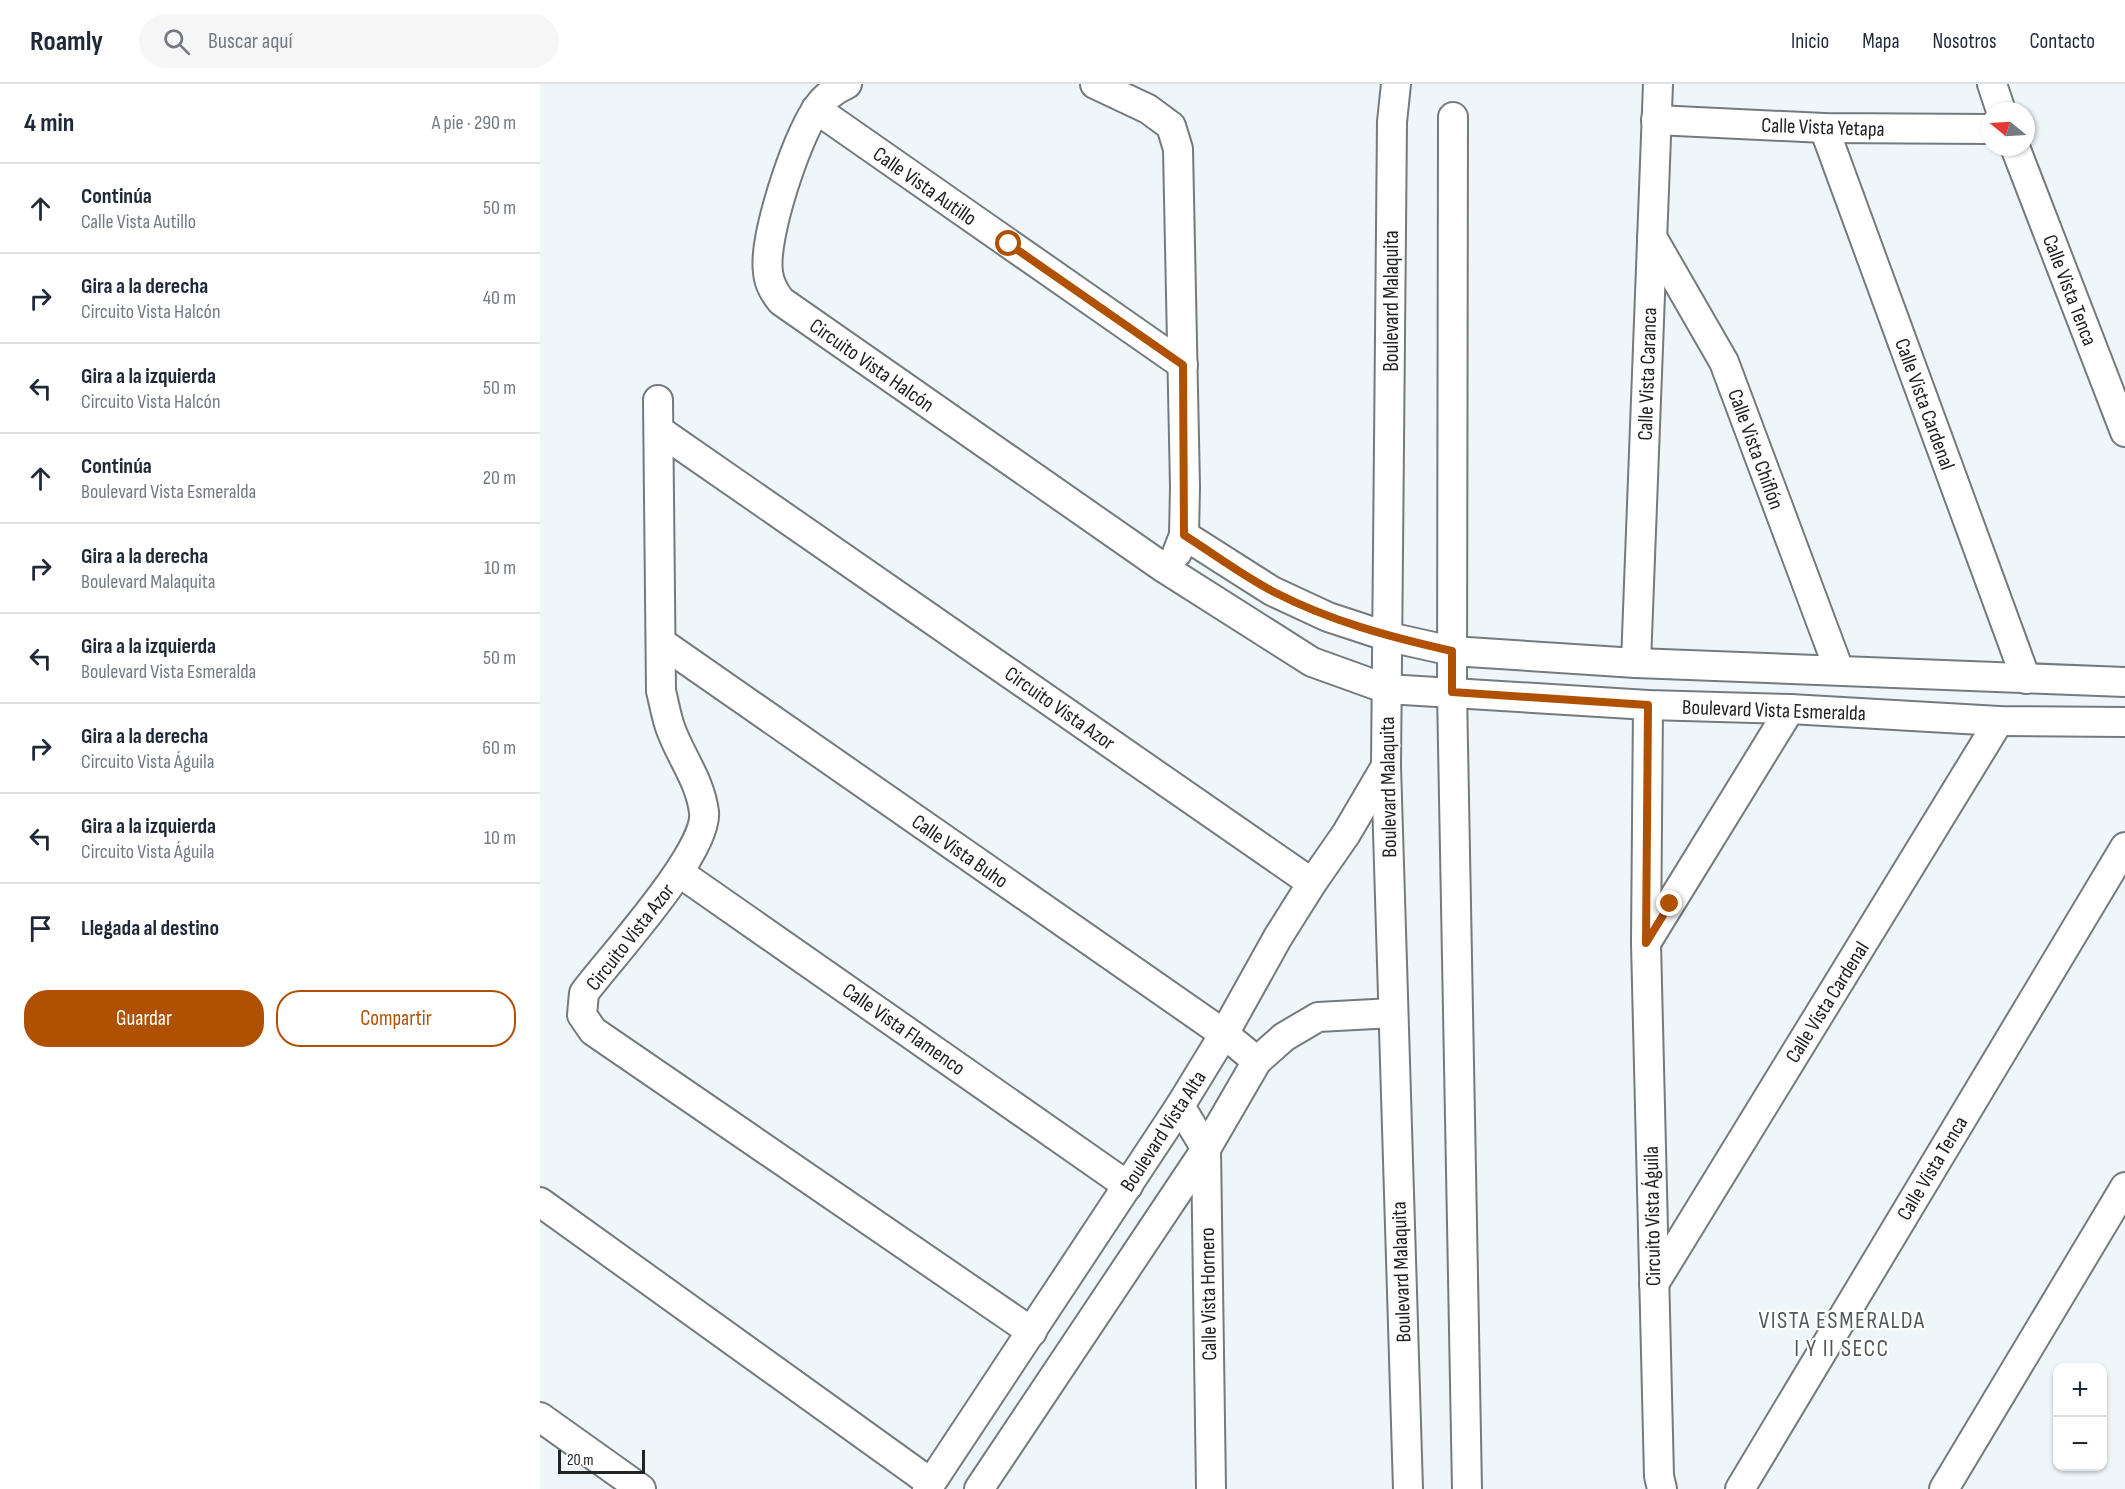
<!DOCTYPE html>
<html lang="es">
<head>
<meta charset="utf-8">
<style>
  :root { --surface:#fff; --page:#f6f6f7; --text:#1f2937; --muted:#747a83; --line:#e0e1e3; --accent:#b05102 }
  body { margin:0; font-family:"Sofia Sans Condensed",sans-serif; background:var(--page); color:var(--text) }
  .controls { position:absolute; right:18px; bottom:18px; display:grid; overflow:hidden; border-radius:12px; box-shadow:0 2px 4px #0004 }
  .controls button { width:54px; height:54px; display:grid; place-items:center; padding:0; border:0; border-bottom:2px solid var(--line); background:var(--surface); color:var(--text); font:30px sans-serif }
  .compass { position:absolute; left:1441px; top:18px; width:54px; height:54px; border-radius:50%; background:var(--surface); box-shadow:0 2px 4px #0004; rotate:288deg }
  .scale { position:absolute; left:18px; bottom:15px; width:87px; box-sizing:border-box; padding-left:6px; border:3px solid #212324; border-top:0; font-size:16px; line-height:21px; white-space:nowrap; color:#212324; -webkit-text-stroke:4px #fff; paint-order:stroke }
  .stop { position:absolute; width:18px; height:18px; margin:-14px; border:4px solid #b05102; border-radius:50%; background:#fff }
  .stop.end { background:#b05102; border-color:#fff; box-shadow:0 2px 6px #0008 }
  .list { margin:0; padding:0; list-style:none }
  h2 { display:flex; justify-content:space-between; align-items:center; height:78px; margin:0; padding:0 24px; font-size:26px }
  h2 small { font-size:20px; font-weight:400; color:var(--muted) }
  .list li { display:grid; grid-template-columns:39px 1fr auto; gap:18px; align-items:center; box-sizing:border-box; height:90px; padding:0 24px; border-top:2px solid var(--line) }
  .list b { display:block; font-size:22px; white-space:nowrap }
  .list p { margin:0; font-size:20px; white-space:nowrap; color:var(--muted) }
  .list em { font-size:20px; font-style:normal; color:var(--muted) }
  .actions { display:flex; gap:12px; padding:18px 24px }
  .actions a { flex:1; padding:14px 0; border:2px solid var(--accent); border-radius:24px; text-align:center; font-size:21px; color:var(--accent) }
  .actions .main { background:var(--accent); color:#fff }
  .icon { flex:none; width:33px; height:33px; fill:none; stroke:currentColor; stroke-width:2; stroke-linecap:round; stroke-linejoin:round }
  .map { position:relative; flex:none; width:1585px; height:1405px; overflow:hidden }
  header { display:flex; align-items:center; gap:36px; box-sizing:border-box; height:84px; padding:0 30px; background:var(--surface); border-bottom:2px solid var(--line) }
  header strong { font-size:28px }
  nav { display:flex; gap:33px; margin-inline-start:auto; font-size:21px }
  .search { width:420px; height:54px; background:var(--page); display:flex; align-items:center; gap:15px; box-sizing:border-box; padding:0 21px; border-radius:33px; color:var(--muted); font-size:22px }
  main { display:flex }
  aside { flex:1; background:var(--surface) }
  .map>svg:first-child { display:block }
</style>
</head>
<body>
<header>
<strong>Roamly</strong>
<div class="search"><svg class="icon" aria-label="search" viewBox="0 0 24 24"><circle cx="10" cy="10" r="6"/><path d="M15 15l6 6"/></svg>Buscar aquí</div>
<nav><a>Inicio</a><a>Mapa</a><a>Nosotros</a><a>Contacto</a></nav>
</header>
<main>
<aside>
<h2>4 min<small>A pie · 290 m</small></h2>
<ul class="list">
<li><svg class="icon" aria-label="ahead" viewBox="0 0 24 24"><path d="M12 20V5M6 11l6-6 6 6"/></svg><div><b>Continúa</b><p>Calle Vista Autillo</p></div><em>50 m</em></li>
<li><svg class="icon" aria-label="right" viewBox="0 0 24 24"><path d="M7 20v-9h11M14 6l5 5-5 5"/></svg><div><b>Gira a la derecha</b><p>Circuito Vista Halcón</p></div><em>40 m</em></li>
<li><svg class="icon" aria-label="left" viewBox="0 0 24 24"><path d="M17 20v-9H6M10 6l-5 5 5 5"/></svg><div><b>Gira a la izquierda</b><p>Circuito Vista Halcón</p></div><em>50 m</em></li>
<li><svg class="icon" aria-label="ahead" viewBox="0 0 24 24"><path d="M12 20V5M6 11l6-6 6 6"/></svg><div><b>Continúa</b><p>Boulevard Vista Esmeralda</p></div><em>20 m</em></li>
<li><svg class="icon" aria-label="right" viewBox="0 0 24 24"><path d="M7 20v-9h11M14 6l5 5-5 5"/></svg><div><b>Gira a la derecha</b><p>Boulevard Malaquita</p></div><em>10 m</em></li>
<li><svg class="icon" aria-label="left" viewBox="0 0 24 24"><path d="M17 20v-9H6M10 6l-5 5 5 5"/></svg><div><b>Gira a la izquierda</b><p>Boulevard Vista Esmeralda</p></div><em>50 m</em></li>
<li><svg class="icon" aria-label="right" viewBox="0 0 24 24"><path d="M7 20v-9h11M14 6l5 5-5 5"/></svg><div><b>Gira a la derecha</b><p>Circuito Vista Águila</p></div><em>60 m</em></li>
<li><svg class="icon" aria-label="left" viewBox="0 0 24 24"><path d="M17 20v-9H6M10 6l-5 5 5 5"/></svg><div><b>Gira a la izquierda</b><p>Circuito Vista Águila</p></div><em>10 m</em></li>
<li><svg class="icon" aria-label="arrive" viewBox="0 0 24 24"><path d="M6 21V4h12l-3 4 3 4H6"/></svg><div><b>Llegada al destino</b></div></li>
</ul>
<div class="actions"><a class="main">Guardar</a><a>Compartir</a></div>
</aside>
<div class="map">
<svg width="1585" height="1405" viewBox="0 0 1585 1405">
  <rect width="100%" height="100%" fill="#eff6f9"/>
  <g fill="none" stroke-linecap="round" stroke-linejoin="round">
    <defs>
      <g id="street">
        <path d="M307,0C294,6 283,14 276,26C256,55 223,154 228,188C229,200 234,208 241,217L624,484L772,578L847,605L1108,621L1250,625L1459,637L1585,638"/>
        <path d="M555,0L608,25L631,42L638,65L645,403L644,451L637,469"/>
        <path d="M856,0L852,38L846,682L868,1405"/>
        <path d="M1452,0L1461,27"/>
        <path d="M276,25L643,281"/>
        <path d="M913,33L912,608L927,1405"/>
        <path d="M1116,36L1284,44L1450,45"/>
        <path d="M1284,44L1486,595"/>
        <path d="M1475,63L1585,348"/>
        <path d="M1112,153L1184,278L1299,586"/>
        <path d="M118,316L121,607C124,619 126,631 130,643C140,672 160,696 164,728C169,767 70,874 44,909L42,931L53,947L492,1248"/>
        <path d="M120,347L772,799"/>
        <path d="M644,451L732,507L788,533L849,553L912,567L1096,579L1585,598"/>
        <path d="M122,559L684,950L717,977"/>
        <path d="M1096,579L1118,0"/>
        <path d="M1108,621L1106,859L1119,1392L1122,1405"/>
        <path d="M140,789L588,1102"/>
        <path d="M1106,859L1250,625"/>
        <path d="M640,1022L666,1065L671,1405"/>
        <path d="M0,1118L391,1399"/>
        <path d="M1114,1200L1459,637"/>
        <path d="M0,1333L101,1405"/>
        <path d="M387,1405L640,1022L684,950L738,853L772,799L806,750L846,682"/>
        <path d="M439,1405L666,1065L717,977L744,953L778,933L853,929"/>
        <path d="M1200,1405L1585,763"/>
        <path d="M1404,1405L1585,1103"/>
      </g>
    </defs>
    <use href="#street" stroke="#747a7d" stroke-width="32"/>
    <use href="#street" stroke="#fff" stroke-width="28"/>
  </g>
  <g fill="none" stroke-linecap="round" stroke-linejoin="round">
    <path stroke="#b05102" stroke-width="8" d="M469,160L643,281L644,451C674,470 703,492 734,508C790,537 850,553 912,567V608L1108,621L1106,859L1130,820"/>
  </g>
  <g text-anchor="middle" stroke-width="4.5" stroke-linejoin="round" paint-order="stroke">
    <g font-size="21" fill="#212324" stroke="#fff">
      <text transform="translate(1283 43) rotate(2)" y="7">Calle Vista Yetapa</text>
      <text transform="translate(385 102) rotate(35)" y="7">Calle Vista Autillo</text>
      <text transform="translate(1530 206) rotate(69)" y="7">Calle Vista Tenca</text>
      <text transform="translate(851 217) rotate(-90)" y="7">Boulevard Malaquita</text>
      <text transform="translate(332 281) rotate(35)" y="7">Circuito Vista Halcón</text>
      <text transform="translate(1107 290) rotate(-88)" y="7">Calle Vista Caranca</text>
      <text transform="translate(1385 320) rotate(70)" y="7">Calle Vista Cardenal</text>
      <text transform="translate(1216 365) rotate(70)" y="7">Calle Vista Chiflón</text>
      <text transform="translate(520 624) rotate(35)" y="7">Circuito Vista Azor</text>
      <text transform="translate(1234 626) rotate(2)" y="7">Boulevard Vista Esmeralda</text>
      <text transform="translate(848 703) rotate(-91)" y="7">Boulevard Malaquita</text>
      <text transform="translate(420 767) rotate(35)" y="7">Calle Vista Buho</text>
      <text transform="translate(90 853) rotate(-52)" y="7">Circuito Vista Azor</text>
      <text transform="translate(1287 918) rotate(-58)" y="7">Calle Vista Cardenal</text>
      <text transform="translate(364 945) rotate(35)" y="7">Calle Vista Flamenco</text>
      <text transform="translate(623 1047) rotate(-57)" y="7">Boulevard Vista Alta</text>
      <text transform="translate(1392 1084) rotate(-59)" y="7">Calle Vista Tenca</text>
      <text transform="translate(1112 1132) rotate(-91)" y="7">Circuito Vista Águila</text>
      <text transform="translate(861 1188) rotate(-92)" y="7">Boulevard Malaquita</text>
      <text transform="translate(668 1210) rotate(-91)" y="7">Calle Vista Hornero</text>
    </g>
    <g font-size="24" letter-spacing="1.5" fill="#53595b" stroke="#fff">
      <text x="1302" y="1244">VISTA ESMERALDA<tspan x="1302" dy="28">I Y II SECC</tspan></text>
    </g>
  </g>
</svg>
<div class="controls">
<button>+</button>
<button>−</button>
</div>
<svg class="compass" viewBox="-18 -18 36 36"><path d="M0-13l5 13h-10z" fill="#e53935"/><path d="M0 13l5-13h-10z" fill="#747a83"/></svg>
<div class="scale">20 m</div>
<div class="stop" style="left:469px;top:160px"></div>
<div class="stop end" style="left:1130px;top:820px"></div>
</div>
</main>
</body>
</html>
